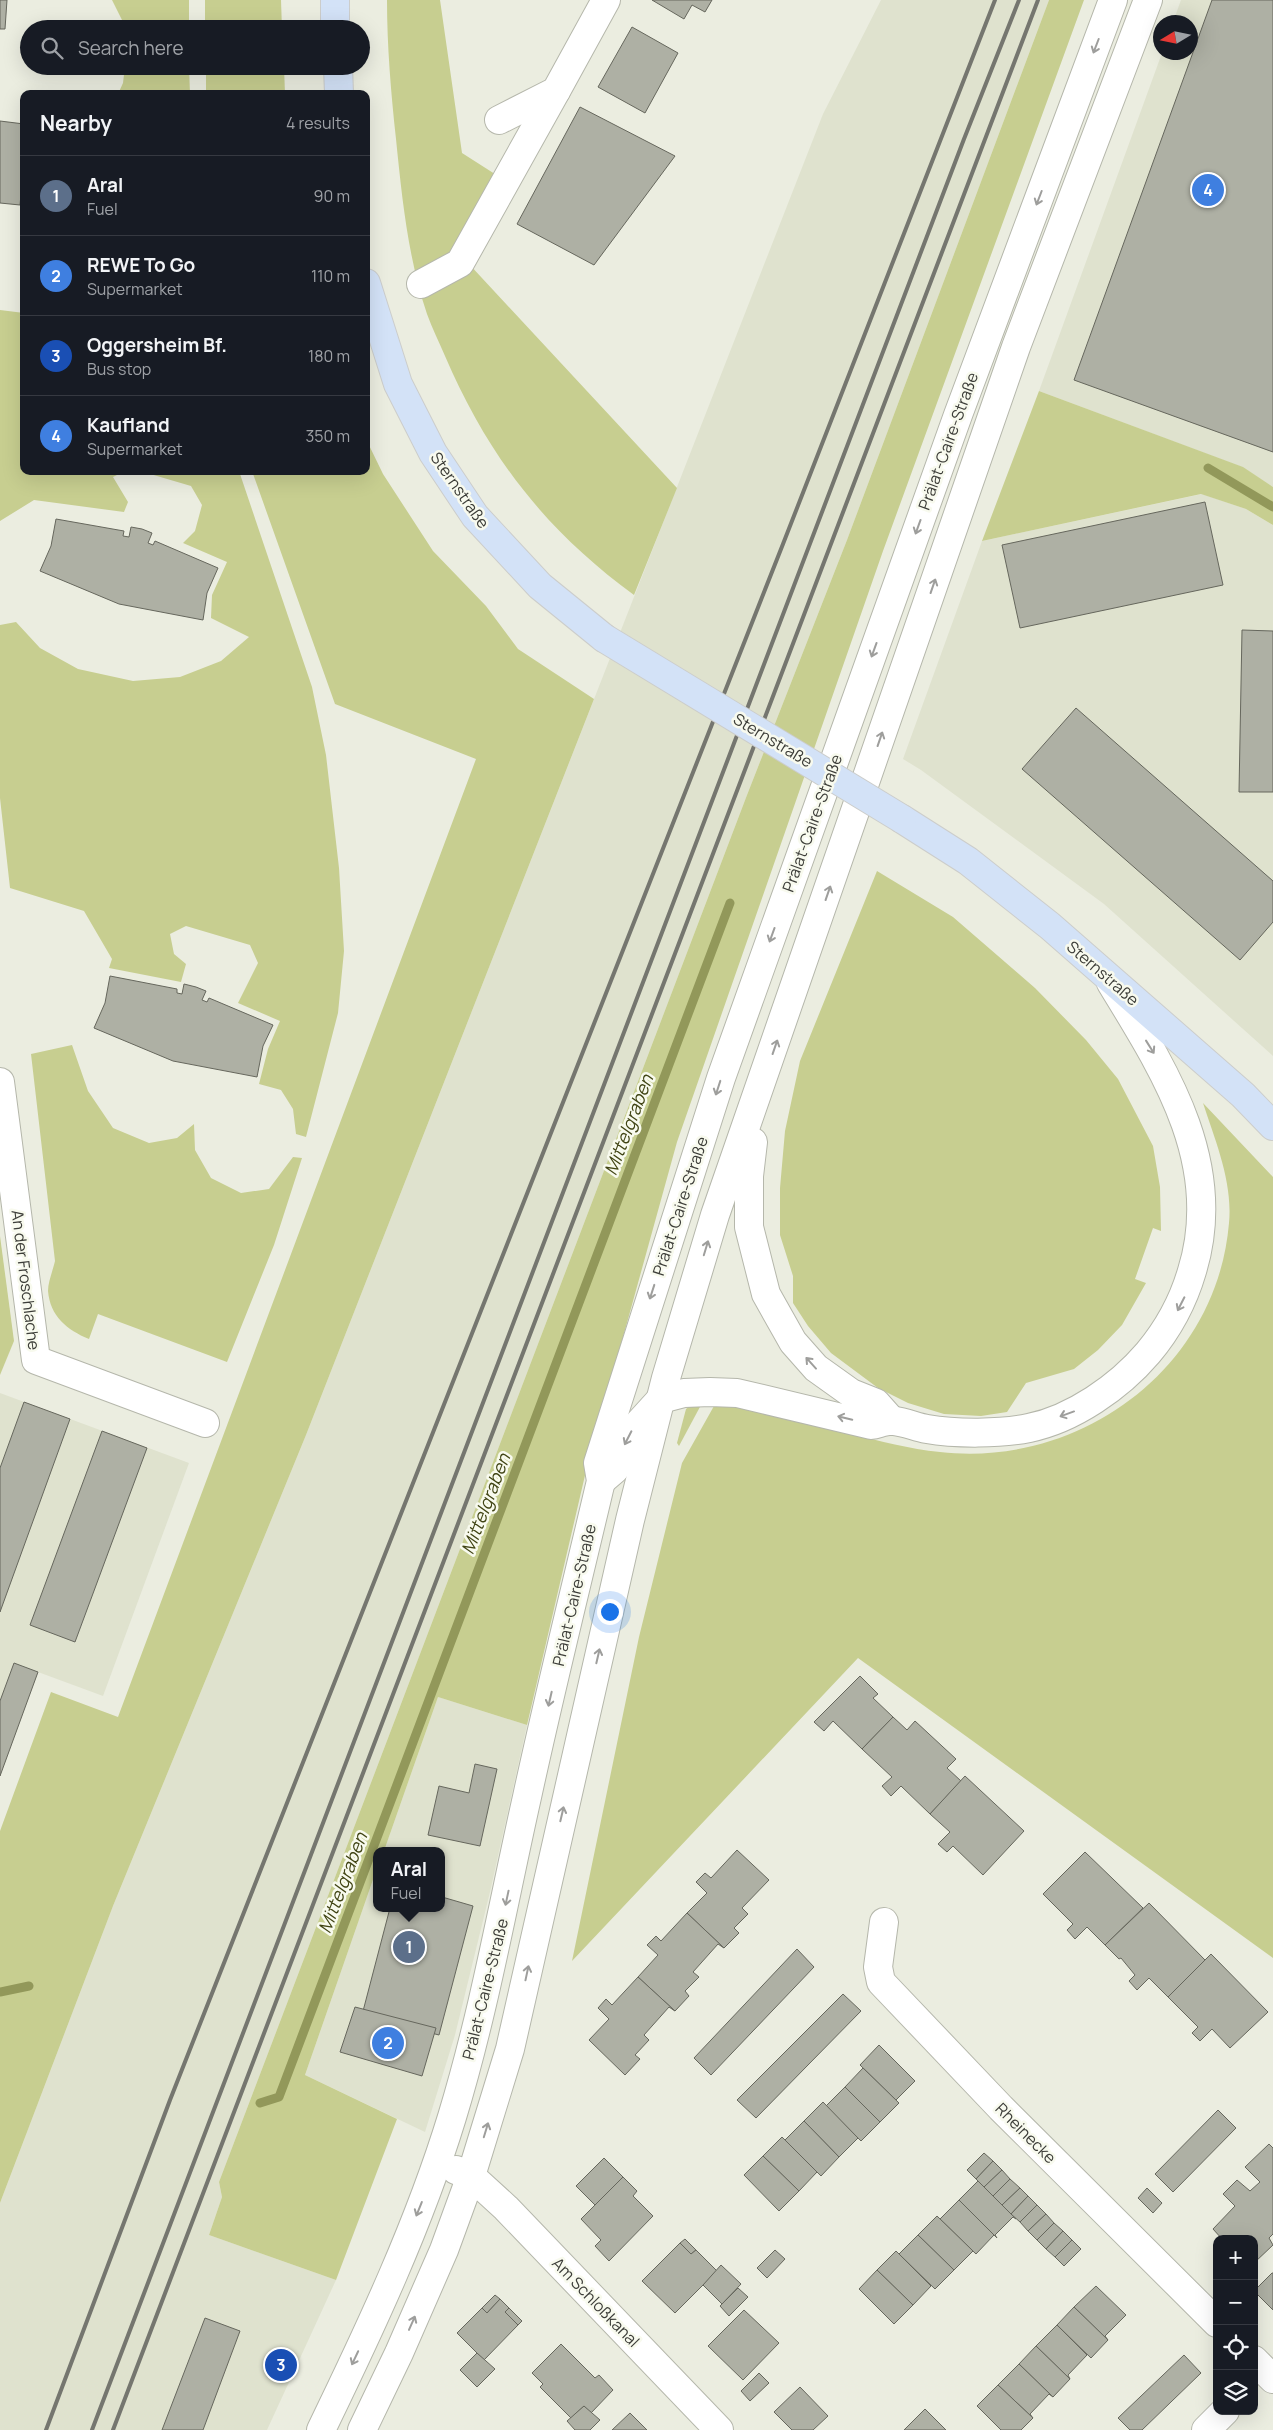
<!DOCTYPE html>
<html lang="en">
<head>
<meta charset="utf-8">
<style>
  :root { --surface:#171b24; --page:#20242c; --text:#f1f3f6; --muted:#9ea1a6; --line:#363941; --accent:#0b8043 }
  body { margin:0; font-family:Manrope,sans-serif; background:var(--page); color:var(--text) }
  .controls { position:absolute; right:15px; bottom:15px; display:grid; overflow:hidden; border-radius:10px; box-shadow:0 5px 20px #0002 }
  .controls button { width:45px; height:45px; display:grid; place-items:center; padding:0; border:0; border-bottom:1px solid var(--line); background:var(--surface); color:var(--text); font:25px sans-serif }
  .compass { position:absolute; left:1153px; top:15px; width:45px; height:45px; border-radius:50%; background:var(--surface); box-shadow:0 5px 20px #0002; rotate:260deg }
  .you { position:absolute; left:609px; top:1611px; width:18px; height:18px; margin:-12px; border:4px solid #fff; border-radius:50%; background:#1a73e8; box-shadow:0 0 0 8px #1a73e833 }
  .badge { display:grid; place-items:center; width:32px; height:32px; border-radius:50%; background:var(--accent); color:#fff; font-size:16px; font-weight:700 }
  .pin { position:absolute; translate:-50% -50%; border:2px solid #fff; box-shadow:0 1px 5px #0006 }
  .popup { position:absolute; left:373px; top:1847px; width:72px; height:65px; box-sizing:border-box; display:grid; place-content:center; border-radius:10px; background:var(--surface); filter:drop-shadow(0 1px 4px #0005); font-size:16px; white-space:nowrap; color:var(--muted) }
  .popup b { font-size:19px; color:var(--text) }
  .popup::after { content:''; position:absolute; left:50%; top:100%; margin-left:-10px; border:10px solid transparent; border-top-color:var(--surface) }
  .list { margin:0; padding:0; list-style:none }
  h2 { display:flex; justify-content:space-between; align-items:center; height:65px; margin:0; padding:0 20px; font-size:21px }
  h2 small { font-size:16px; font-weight:400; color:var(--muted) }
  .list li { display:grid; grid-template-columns:32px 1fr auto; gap:15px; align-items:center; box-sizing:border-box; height:80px; padding:0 20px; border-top:1px solid var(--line) }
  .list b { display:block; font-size:19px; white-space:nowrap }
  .list p { margin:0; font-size:16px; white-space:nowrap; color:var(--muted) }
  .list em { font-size:16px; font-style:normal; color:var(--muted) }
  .icon { flex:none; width:28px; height:28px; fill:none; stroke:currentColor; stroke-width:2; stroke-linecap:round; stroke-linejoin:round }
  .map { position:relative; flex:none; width:1273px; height:2430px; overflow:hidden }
  .search { position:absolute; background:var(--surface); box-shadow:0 5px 20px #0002; left:20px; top:20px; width:350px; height:55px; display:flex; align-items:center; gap:12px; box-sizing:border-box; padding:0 18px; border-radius:28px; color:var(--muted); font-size:19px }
  .panel { position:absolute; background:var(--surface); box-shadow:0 5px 20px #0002; left:20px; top:90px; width:350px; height:385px; border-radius:10px }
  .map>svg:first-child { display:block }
</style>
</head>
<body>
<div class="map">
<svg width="1273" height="2430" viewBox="0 0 1273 2430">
  <rect width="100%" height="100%" fill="#ebede0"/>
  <g fill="#dfe2ce">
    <path d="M881,0H1049L847,540L747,795L219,2182L222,2197L209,2235L336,2280L267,2430H0V2203L113,1906L306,1435L823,114Z"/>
    <path d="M1181,0H1273V487L1242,467L1039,391L1162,53L1190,52V22H1173Z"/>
    <path d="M1202,494L1246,509L1273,525V1056L1104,904L921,770L903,759L982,541Z"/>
    <path d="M0,1393L189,1463L103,1696L38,1672L0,1776Z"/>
    <path d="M438,1697L527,1725L490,1892L455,2035L425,2132L305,2075L376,1871V1908H442V1851H384Z"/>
  </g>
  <g fill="#c7ce90">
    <path d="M112,0H189V29H124L122,20Z"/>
    <path d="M205,0H281L282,29H205Z"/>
    <path d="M387,0H440L462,153L498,176L456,250L677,488L634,595C545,530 488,456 445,356C439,342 432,328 427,314C408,258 402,198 396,139C391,93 387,46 387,0Z"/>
    <path d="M1049,0H1084L883,551L677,1142L586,1471L527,1725L438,1697L384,1851H376V1871L305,2075L397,2119L336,2280L209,2235L222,2197L219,2182L747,795L847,540Z"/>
    <path d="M125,66H189L190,94H118L123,83Z"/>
    <path d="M206,66H284L285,94H206Z"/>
    <path d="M0,310L24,313V471H125L113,477L128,502L124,512L34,500L0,521Z"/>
    <path d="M1039,391L1243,467L1273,487V525L1246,509L1201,494L982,541Z"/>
    <path d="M366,439L383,474L433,551L486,606L518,649L594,699L306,1435L113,1906L0,2203V1831L51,1692L118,1717L476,759L335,704L252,471H366Z"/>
    <path d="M140,471H239L312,687L326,755L339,868L344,951L338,1013L306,1137L296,1134L293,1109L281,1090L259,1084L268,1049L280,1021L238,1003L258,963L250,945L186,926L170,934L174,954L186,964L181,982L109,968L112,959L84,911L10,888L0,798V625L16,622L40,648L78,669L133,681L180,677L221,661L249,637L211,618L212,595L227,562L183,543L195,531L202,505L191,486Z"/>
    <path d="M877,871L953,917L1035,988L1086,1040L1118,1079L1153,1146L1160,1187L1161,1231L1153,1228L1135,1279L1146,1283L1122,1325L1098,1350L1074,1369L1026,1383L1007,1412L981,1416L944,1414L908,1403L878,1388L831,1353L808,1326L793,1303V1276L780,1235V1188L785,1131L800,1061Z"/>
    <path d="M72,1045L88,1091L113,1128L149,1143L177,1138L194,1124L195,1150L211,1178L241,1193L269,1189L293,1157L302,1158L274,1245L227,1362L98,1314L89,1339C67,1330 50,1316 48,1291C48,1282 53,1270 55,1261L31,1054Z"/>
    <path d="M1203,1103L1273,1177V1958L858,1658L572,1961L639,1637L682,1463L714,1406C791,1408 863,1444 940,1452C1082,1468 1217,1367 1229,1223C1233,1182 1215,1140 1203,1103Z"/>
    <path d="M0,1236L14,1341L0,1375Z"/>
    <path d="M701,1405L679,1446L677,1443L686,1409L690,1406Z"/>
  </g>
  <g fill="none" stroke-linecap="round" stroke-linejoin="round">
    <g stroke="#92985a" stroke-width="9">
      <path d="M1208,468L1273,507"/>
      <path d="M0,1992L29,1986"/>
      <path d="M260,2103L279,2097L730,903"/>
    </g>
  </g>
  <g fill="#aeb0a4" stroke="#66675d">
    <path d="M0,0H7L5,29H0Z"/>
    <path d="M652,0H712L705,12L692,5L684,19Z"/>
    <path d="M1212,0H1273V452L1074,380Z"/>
    <path d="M632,27L678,53L645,113L598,87Z"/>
    <path d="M580,107L675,156L594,265L517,224Z"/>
    <path d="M0,121L24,124V163L20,205L0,203Z"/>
    <path d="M1205,502L1223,585L1020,628L1002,545Z"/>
    <path d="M56,519L124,531L123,536L129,537L131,527L142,529L152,533L148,543L153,545L155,541L218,568L207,593L203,620L119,604L40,571L51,546Z"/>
    <path d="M1242,630L1273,631V792H1239Z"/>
    <path d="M1076,708L1273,881V922L1240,960L1022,769Z"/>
    <path d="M110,976L177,989V993L182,994L184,984L196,987L206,991L202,1000L207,1002L209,998L273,1025L263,1046L257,1077L173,1061L94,1028L105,1003Z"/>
    <path d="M24,1402L70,1419L0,1612V1468Z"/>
    <path d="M102,1431L147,1448L75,1642L30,1625Z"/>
    <path d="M14,1663L38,1672L0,1776V1701Z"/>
    <path d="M860,1676L878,1694L873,1698L893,1717L862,1749L833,1721L824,1731L814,1722Z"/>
    <path d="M893,1717L907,1730L915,1721L956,1759L947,1768L961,1781L930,1814L901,1786L891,1796L882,1786L892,1777L862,1749Z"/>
    <path d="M475,1764L497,1769L480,1846L428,1835L439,1786L469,1793Z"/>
    <path d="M965,1776L1024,1831L983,1875L953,1846L947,1852L938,1844L950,1832L930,1814Z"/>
    <path d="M737,1850L769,1880L742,1908L748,1914L734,1928L739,1933L724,1948L687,1913L707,1893L696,1882L705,1873L711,1878Z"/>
    <path d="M1085,1852L1143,1908L1105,1945L1087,1927L1075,1939L1067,1930L1073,1924L1043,1894Z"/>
    <path d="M442,1897L473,1906L439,2035L362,2015L390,1908H442Z"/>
    <path d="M1149,1903L1205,1960L1168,1997L1149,1978L1137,1990L1129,1981L1135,1975L1121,1958L1119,1959L1105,1945Z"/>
    <path d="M687,1913L724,1948L718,1944L693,1972L699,1977L685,1991L689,1996L675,2011L638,1977L658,1955L647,1945L656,1936L661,1941Z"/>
    <path d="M797,1949L814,1967L711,2075L694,2058Z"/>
    <path d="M1211,1954L1268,2012L1230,2048L1212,2029L1200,2041L1192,2033L1198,2027L1168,1997Z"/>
    <path d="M638,1977L675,2011L669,2007L644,2035L649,2040L635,2055L640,2059L625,2075L589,2040L609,2019L598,2008L606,1999L612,2005Z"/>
    <path d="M843,1994L861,2011L756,2118L737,2100Z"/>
    <path d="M355,2007L436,2028L422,2076L340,2052Z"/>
    <path d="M879,2045L915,2081L896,2100L860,2065Z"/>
    <path d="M863,2068L899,2103L880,2122L845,2087Z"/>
    <path d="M845,2087L880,2122L861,2141L826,2106Z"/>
    <path d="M823,2102L858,2138L839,2157L804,2121Z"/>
    <path d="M1218,2110L1236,2128L1173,2192L1155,2174Z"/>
    <path d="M804,2121L839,2157L821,2176L785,2140Z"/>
    <path d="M782,2137L817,2172L799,2191L763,2156Z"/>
    <path d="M1269,2144L1273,2148V2234L1269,2238L1273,2245L1254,2263V2239H1222L1213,2229L1235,2206L1223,2194L1237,2180L1250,2191L1260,2182L1245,2167Z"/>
    <path d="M984,2153L993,2161L976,2179L967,2170Z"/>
    <path d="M763,2156L799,2191L779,2211L744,2175Z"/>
    <path d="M604,2158L623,2177L595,2205L576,2186Z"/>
    <path d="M993,2161L1002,2170L984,2187L976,2179Z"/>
    <path d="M1002,2170L1010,2179L993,2196L984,2187Z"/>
    <path d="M623,2177L637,2191L633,2196L653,2216L609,2261L595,2246L601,2240L581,2219Z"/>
    <path d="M1010,2179L1020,2188L1002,2205L993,2196Z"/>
    <path d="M978,2181L1016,2219L1013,2217L995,2235L997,2238L959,2200Z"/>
    <path d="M1020,2188L1028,2196L1011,2214L1002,2205Z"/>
    <path d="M1147,2188L1162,2203L1153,2213L1138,2198Z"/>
    <path d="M1028,2196L1037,2205L1020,2222L1011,2214Z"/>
    <path d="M959,2200L994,2235L976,2254L940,2219Z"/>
    <path d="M1037,2205L1046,2214L1028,2231L1020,2222Z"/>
    <path d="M1046,2214L1054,2223L1037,2240L1028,2231Z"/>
    <path d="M937,2216L973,2251L954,2270L918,2235Z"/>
    <path d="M1054,2223L1063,2231L1046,2249L1037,2240Z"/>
    <path d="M1063,2231L1072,2240L1055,2257L1046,2249Z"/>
    <path d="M918,2235L954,2270L935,2289L899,2254Z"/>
    <path d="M685,2239L696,2250L691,2254L680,2243Z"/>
    <path d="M1072,2240L1081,2249L1064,2266L1055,2257Z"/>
    <path d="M680,2243L691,2254L696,2250L717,2271L675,2313L642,2281Z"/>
    <path d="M775,2250L785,2259L767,2278L757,2268Z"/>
    <path d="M896,2251L931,2286L913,2305L877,2270Z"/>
    <path d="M721,2265L741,2284L722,2304L703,2285Z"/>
    <path d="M877,2270L913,2305L894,2324L859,2289Z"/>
    <path d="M1272,2273H1273V2310L1254,2291Z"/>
    <path d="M1096,2286L1126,2315L1105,2336L1108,2340L1074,2307Z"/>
    <path d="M738,2288L748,2297L729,2316L720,2306Z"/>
    <path d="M495,2295L500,2299L487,2313L482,2308Z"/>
    <path d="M500,2299L509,2308L505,2312L518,2325L484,2360L457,2333L482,2308L487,2313Z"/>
    <path d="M1074,2307L1108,2340L1091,2358L1057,2325Z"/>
    <path d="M509,2308L522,2321L518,2325L505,2312Z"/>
    <path d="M744,2310L779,2343L743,2380L708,2346Z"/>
    <path d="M205,2318L240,2331L203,2430H162Z"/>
    <path d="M1057,2325L1087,2355L1068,2375L1070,2379L1036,2346Z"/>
    <path d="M561,2344L595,2378L599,2375L613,2390L591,2413L584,2406L571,2418L540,2387L543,2384L532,2373Z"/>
    <path d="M1036,2346L1070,2379L1053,2397L1019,2364Z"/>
    <path d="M477,2353L495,2369L477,2387L460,2370Z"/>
    <path d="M1184,2355L1201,2373L1142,2430H1130L1118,2418Z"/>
    <path d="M1019,2364L1053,2397L1049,2394L1030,2414L1033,2418L998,2385Z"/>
    <path d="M759,2373L769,2383L750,2401L741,2391Z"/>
    <path d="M998,2385L1033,2418L1021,2430H1001L977,2406Z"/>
    <path d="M800,2387L828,2416L813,2430H792L774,2412Z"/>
    <path d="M584,2406L600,2420L590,2430H575L567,2421Z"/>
    <path d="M925,2409L946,2430H904Z"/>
    <path d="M630,2413L647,2430H612Z"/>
  </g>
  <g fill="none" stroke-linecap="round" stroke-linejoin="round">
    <defs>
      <g id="minor">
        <path d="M499,120L556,91L606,0"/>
        <path d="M421,284L460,263L556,91"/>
        <path d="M0,1082L36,1360L205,1423"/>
        <path d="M753,1142L749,1176V1227L766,1294L793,1342L816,1368L851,1393L876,1403L892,1421"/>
        <path d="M601,1481L615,1469L630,1433L661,1399L684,1393L710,1392L737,1393L871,1425C878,1424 887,1420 894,1421C905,1422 916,1427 927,1429C955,1434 1001,1434 1029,1428C1073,1419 1119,1387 1148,1353C1169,1328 1183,1302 1192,1271C1225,1164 1165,1071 1111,983"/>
        <path d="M884,1922L878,1967L881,1982L1001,2108L1217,2323"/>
        <path d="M456,2170L471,2176L506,2208L719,2430"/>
        <path d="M1254,2360L1273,2379"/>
        <path d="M321,2430C370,2329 419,2225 452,2117C484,2012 503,1904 527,1797C550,1691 576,1587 601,1481L598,1463L721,1078L958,415L1113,0"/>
        <path d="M362,2430L399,2353L444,2250L471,2176L510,2049L630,1520L666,1378L715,1215L1016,347L1148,0"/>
        <path d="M1206,2430L1225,2411"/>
      </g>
      <g id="major">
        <path d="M335,0V29"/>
        <path d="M338,66L339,94"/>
        <path d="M366,283L398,384L433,453L475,516L540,586L604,638"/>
        <path d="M902,819L968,861L1050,926L1243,1095L1273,1126"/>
      </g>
    </defs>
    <use href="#minor" stroke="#b5b7ab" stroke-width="30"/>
    <use href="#major" stroke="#cccdcb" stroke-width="30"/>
    <use href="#minor" stroke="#fff" stroke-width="28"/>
    <use href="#major" stroke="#d3e2f7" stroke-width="28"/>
    <g stroke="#75766f" stroke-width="4">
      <path d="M46,2430L170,2100L783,544L995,0"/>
      <path d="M92,2430L964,139L1019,0"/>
      <path d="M113,2430L1038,0"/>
    </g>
    <defs>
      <path id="major-bridge" d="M604,638L902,819"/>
    </defs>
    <use href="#major-bridge" stroke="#cccdcb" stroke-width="30" stroke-linecap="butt"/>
    <use href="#major-bridge" stroke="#d3e2f7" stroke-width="28"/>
  </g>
  <defs><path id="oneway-shaft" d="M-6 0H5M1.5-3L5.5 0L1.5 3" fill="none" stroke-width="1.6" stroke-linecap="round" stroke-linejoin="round" transform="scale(1.25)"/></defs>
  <g stroke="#9e9e9c">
    <use href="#oneway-shaft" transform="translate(1096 46) rotate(111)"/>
    <use href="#oneway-shaft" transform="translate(1039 198) rotate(111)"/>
    <use href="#oneway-shaft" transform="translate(918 527) rotate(110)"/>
    <use href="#oneway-shaft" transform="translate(933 586) rotate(-71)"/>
    <use href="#oneway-shaft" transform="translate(874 650) rotate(110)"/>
    <use href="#oneway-shaft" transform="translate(880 739) rotate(-71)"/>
    <use href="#oneway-shaft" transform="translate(828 893) rotate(-71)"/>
    <use href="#oneway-shaft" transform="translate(772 935) rotate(110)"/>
    <use href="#oneway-shaft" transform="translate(775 1047) rotate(-71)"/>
    <use href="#oneway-shaft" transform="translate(1150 1047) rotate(58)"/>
    <use href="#oneway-shaft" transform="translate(718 1088) rotate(108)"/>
    <use href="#oneway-shaft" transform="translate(706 1248) rotate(-73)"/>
    <use href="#oneway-shaft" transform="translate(652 1292) rotate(108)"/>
    <use href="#oneway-shaft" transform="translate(1181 1304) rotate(117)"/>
    <use href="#oneway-shaft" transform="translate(811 1363) rotate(-132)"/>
    <use href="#oneway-shaft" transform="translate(1067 1414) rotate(160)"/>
    <use href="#oneway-shaft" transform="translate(845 1418) rotate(-166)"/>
    <use href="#oneway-shaft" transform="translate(628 1438) rotate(117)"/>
    <use href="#oneway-shaft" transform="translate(598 1656) rotate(-77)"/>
    <use href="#oneway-shaft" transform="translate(550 1699) rotate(103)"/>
    <use href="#oneway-shaft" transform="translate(562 1814) rotate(-77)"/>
    <use href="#oneway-shaft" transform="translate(507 1898) rotate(102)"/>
    <use href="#oneway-shaft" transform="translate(527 1973) rotate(-78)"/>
    <use href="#oneway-shaft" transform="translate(486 2130) rotate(-73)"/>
    <use href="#oneway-shaft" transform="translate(419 2209) rotate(112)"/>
    <use href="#oneway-shaft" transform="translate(412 2323) rotate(-66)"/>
    <use href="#oneway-shaft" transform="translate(355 2358) rotate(115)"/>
  </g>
  <g text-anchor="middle" stroke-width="5" stroke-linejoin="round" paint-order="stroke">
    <g font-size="16" fill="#3c3d38" stroke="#f8faee">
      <text transform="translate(948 441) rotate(-70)" y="6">Prälat-Caire-Straße</text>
      <text transform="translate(460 490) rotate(55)" y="6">Sternstraße</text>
      <text transform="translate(773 740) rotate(31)" y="6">Sternstraße</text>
      <text transform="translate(812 823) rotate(-70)" y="6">Prälat-Caire-Straße</text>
      <text transform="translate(1103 973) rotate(41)" y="6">Sternstraße</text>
      <text transform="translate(680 1206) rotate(-72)" y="6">Prälat-Caire-Straße</text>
      <text transform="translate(26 1280) rotate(83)" y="6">An der Froschlache</text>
      <text transform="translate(574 1595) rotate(-77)" y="6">Prälat-Caire-Straße</text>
      <text transform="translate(485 1989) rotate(-76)" y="6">Prälat-Caire-Straße</text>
      <text transform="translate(1026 2133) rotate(45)" y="6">Rheinecke</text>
      <text transform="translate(596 2302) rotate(46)" y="6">Am Schloßkanal</text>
    </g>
    <g font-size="18" font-style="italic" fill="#404414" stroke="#f8faee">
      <text transform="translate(629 1125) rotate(-69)" y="6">Mittelgraben</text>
      <text transform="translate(486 1504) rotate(-69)" y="6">Mittelgraben</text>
      <text transform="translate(343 1883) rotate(-69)" y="6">Mittelgraben</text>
    </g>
  </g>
</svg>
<div class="controls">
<button>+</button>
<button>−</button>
<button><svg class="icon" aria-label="locate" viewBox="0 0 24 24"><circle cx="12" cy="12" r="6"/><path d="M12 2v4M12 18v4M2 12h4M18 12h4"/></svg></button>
<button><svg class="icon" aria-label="layers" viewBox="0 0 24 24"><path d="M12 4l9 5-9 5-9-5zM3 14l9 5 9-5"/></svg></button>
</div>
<svg class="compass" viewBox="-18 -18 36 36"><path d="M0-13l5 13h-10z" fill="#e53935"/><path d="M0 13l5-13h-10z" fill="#9ea1a6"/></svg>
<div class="you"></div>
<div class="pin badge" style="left:409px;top:1947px;background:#5c6f8a">1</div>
<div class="popup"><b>Aral</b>Fuel</div>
<div class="pin badge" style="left:388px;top:2043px;background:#3f7fe0">2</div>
<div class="pin badge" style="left:281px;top:2365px;background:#1a4fb4">3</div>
<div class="pin badge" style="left:1208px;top:190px;background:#3f7fe0">4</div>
<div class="search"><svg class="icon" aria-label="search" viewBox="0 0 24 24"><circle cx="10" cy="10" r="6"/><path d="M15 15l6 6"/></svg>Search here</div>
<section class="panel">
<h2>Nearby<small>4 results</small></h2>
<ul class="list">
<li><span class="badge" style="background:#5c6f8a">1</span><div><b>Aral</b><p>Fuel</p></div><em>90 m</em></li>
<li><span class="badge" style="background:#3f7fe0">2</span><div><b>REWE To Go</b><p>Supermarket</p></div><em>110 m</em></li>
<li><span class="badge" style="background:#1a4fb4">3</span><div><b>Oggersheim Bf.</b><p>Bus stop</p></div><em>180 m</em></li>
<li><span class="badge" style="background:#3f7fe0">4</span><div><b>Kaufland</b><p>Supermarket</p></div><em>350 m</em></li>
</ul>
</section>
</div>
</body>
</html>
